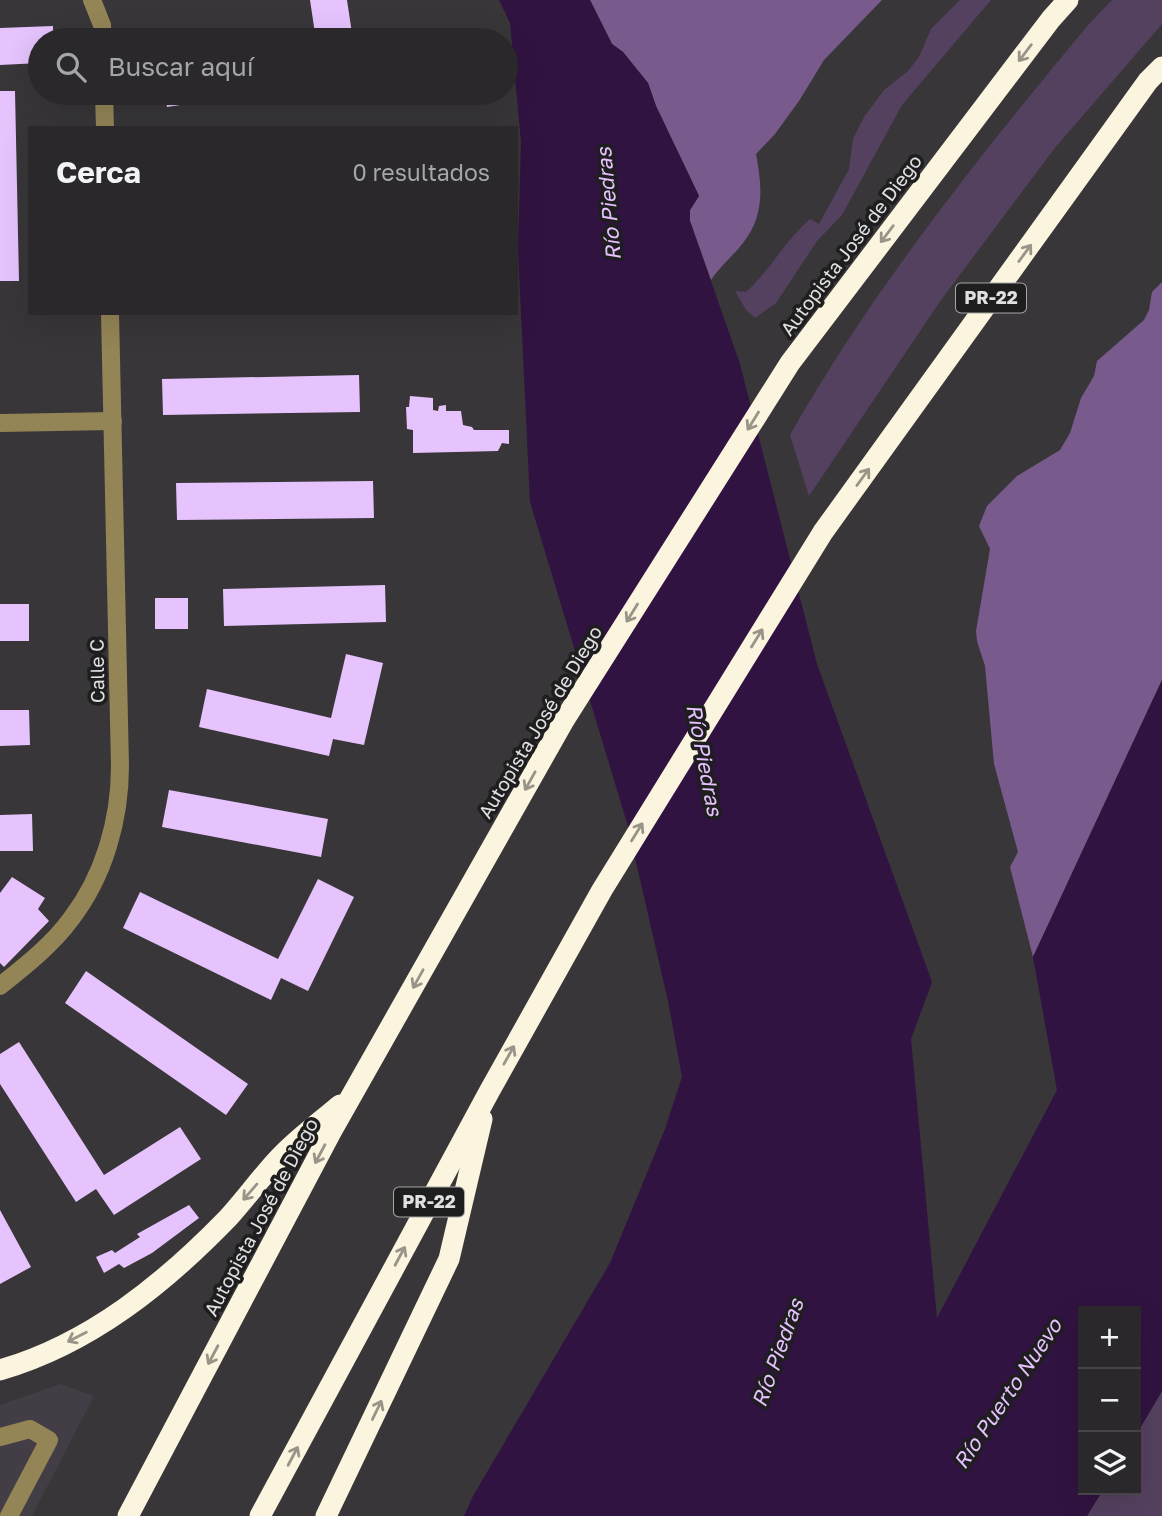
<!DOCTYPE html>
<html lang="es">
<head>
<meta charset="utf-8">
<style>
  :root { --surface:#2a282b; --page:#323033; --text:#f1f3f6; --muted:#a5a6a9; --line:#464447 }
  body { margin:0; font-family:"Golos Text",sans-serif; background:var(--page); color:var(--text) }
  .controls { position:absolute; right:21px; bottom:21px; display:grid; overflow:hidden; border-radius:0px; box-shadow:0 7px 28px #0002 }
  .controls button { width:63px; height:63px; display:grid; place-items:center; padding:0; border:0; border-bottom:2px solid var(--line); background:var(--surface); color:var(--text); font:35px sans-serif }
  .list { margin:0; padding:0; list-style:none }
  h2 { display:flex; justify-content:space-between; align-items:center; height:91px; margin:0; padding:0 28px; font-size:30px }
  h2 small { font-size:23px; font-weight:400; color:var(--muted) }
  .icon { flex:none; width:38px; height:38px; fill:none; stroke:currentColor; stroke-width:2; stroke-linecap:round; stroke-linejoin:round }
  .map { position:relative; flex:none; width:1162px; height:1516px; overflow:hidden }
  .search { position:absolute; background:var(--surface); box-shadow:0 7px 28px #0002; left:28px; top:28px; width:490px; height:77px; display:flex; align-items:center; gap:18px; box-sizing:border-box; padding:0 24px; border-radius:38px; color:var(--muted); font-size:26px }
  .panel { position:absolute; background:var(--surface); box-shadow:0 7px 28px #0002; left:28px; top:126px; width:490px; height:189px; border-radius:0px }
  .map>svg:first-child { display:block }
</style>
</head>
<body>
<div class="map">
<svg width="1162" height="1516" viewBox="0 0 1162 1516">
  <rect width="100%" height="100%" fill="#383639"/>
  <path fill="#433e46" d="M61,1384L94,1396L32,1516H0V1405Z"/>
  <g fill="#544160">
    <path d="M960,0H991L902,105L842,215L817,241L776,303L755,318L746,310L735,291L746,292C770,270 785,241 810,219L819,224L849,169L853,139L864,117L884,90L908,71L919,57L931,29Z"/>
    <path d="M1112,0H1162V24L1054,149L941,300L809,496L790,435C874,287 981,154 1089,24Z"/>
    <path d="M1162,1391V1516H1087L1103,1490H1136V1435Z"/>
  </g>
  <g fill="#795a8d">
    <path d="M590,0H882L824,60L799,101L775,134L756,154C762,186 765,215 743,243C733,256 720,266 711,280L690,221V210L699,196L656,106L648,83L623,52L612,44Z"/>
    <path d="M1162,282V680L1033,957L1010,867L1018,852L994,764L985,666L977,641L976,631L990,549L979,526L987,506L1017,476L1060,450L1070,433L1081,398L1094,376L1097,361L1144,320L1149,310L1152,292Z"/>
  </g>
  <path fill="#311341" d="M499,0H590L612,44L623,52L648,83L656,106L699,196L690,210V221L740,364L817,664L932,982L911,1039L937,1318L1057,1090L1033,957L1162,680V1391L1136,1435V1311H1083V1490H1103L1087,1516H464L473,1496L610,1263L665,1129L682,1077L668,1001L627,823L530,502L518,250L521,142L510,23Z"/>
  <g fill="#e6c3fd">
    <path d="M310,0H347L353,40H316Z"/>
    <path d="M53,26V40H40V63L0,65V28Z"/>
    <path d="M0,91H15L19,281H0Z"/>
    <path d="M164,93H252V94L167,107Z"/>
    <path d="M359,375L360,412L163,415L162,379Z"/>
    <path d="M410,396L433,398V410L438,411L439,406L446,405V411H461L463,425L472,427L474,430H509V444L502,443L498,451L413,453V430L407,429L406,407H409Z"/>
    <path d="M373,481L374,518L177,520L176,483Z"/>
    <path d="M385,585L386,622L224,626L223,589Z"/>
    <rect x="155" y="598" width="33" height="31"/>
    <rect x="0" y="604" width="29" height="37"/>
    <path d="M346,654L383,663L364,745L333,739L329,756L199,727L207,689L331,718Z"/>
    <path d="M0,710H29L30,745L0,746Z"/>
    <path d="M169,790L328,819L321,857L162,827Z"/>
    <path d="M32,814L33,851H0V815Z"/>
    <path d="M12,877L45,898L38,909L49,921L4,967L0,963V893Z"/>
    <path d="M318,879L354,897L308,991L281,978L271,1000L123,928L140,892L278,959Z"/>
    <path d="M86,971L248,1084L226,1115L65,1003Z"/>
    <path d="M19,1042L104,1175L180,1127L201,1159L114,1215L96,1189L76,1202L0,1084V1054Z"/>
    <path d="M189,1205L199,1218L152,1253L124,1268L119,1264L104,1273L96,1257L112,1250L115,1253L140,1237L137,1234Z"/>
    <path d="M0,1210L31,1267L0,1284Z"/>
  </g>
  <g fill="none" stroke-linecap="round" stroke-linejoin="round">
    <g stroke="#948557" stroke-width="18">
      <path d="M92,0L102,25L103,40"/>
      <path d="M104,93L105,128"/>
      <path d="M0,423L113,421"/>
      <path d="M0,986C25,966 52,945 71,919C104,876 120,820 120,766L110,313"/>
      <path d="M0,1437L30,1429L49,1440L9,1516"/>
    </g>
    <g stroke="#fbf4de" stroke-width="21">
      <path d="M0,1370C90,1344 164,1284 228,1218C246,1198 262,1176 280,1157C298,1138 320,1122 340,1105"/>
      <path d="M128,1516L331,1132L563,722L790,363L1051,19L1068,0"/>
      <path d="M260,1516L489,1092L602,890L823,532L1148,81L1162,67"/>
      <path d="M326,1516L449,1259L482,1119"/>
    </g>
  </g>
  <defs><path id="oneway-shaft" d="M-6 0H5M1.5-3L5.5 0L1.5 3" fill="none" stroke-width="1.6" stroke-linecap="round" stroke-linejoin="round" transform="scale(1.75)"/></defs>
  <g stroke="#989488">
    <use href="#oneway-shaft" transform="translate(1025 53) rotate(127)"/>
    <use href="#oneway-shaft" transform="translate(887 234) rotate(127)"/>
    <use href="#oneway-shaft" transform="translate(1025 253) rotate(-54)"/>
    <use href="#oneway-shaft" transform="translate(753 421) rotate(122)"/>
    <use href="#oneway-shaft" transform="translate(863 477) rotate(-54)"/>
    <use href="#oneway-shaft" transform="translate(632 613) rotate(122)"/>
    <use href="#oneway-shaft" transform="translate(757 638) rotate(-58)"/>
    <use href="#oneway-shaft" transform="translate(530 781) rotate(119)"/>
    <use href="#oneway-shaft" transform="translate(637 832) rotate(-58)"/>
    <use href="#oneway-shaft" transform="translate(418 979) rotate(119)"/>
    <use href="#oneway-shaft" transform="translate(509 1055) rotate(-61)"/>
    <use href="#oneway-shaft" transform="translate(320 1154) rotate(118)"/>
    <use href="#oneway-shaft" transform="translate(250 1192) rotate(131)"/>
    <use href="#oneway-shaft" transform="translate(400 1256) rotate(-62)"/>
    <use href="#oneway-shaft" transform="translate(77 1337) rotate(153)"/>
    <use href="#oneway-shaft" transform="translate(213 1355) rotate(118)"/>
    <use href="#oneway-shaft" transform="translate(377 1410) rotate(-64)"/>
    <use href="#oneway-shaft" transform="translate(293 1456) rotate(-62)"/>
  </g>
  <g text-anchor="middle" stroke-width="7" stroke-linejoin="round" paint-order="stroke">
    <g fill="#1f1e1f" stroke="#a6a5a7" stroke-width="2">
      <rect x="956" y="283.5" width="70" height="29" rx="5"/>
      <rect x="394" y="1187.5" width="70" height="29" rx="5"/>
    </g>
    <g font-size="18" font-weight="bold" fill="#e0dfe1">
      <text x="991" y="304">PR-22</text>
      <text x="429" y="1208">PR-22</text>
    </g>
    <g font-size="19" fill="#e0dfe1" stroke="#1f1e1f">
      <text transform="translate(851 245) rotate(-53)" y="7">Autopista José de Diego</text>
      <text transform="translate(97 671) rotate(-91)" y="7">Calle C</text>
      <text transform="translate(540 722) rotate(-59)" y="7">Autopista José de Diego</text>
      <text transform="translate(261 1217) rotate(-62)" y="7">Autopista José de Diego</text>
    </g>
    <g font-size="21" font-style="italic" fill="#e6c1ff" stroke="#1f1e1f">
      <text transform="translate(609 204) rotate(-95)" y="7">Río Piedras</text>
      <text transform="translate(704 760) rotate(79)" y="7">Río Piedras</text>
      <text transform="translate(778 1353) rotate(-70)" y="7">Río Piedras</text>
      <text transform="translate(1008 1394) rotate(-56)" y="7">Río Puerto Nuevo</text>
    </g>
  </g>
</svg>
<div class="controls">
<button>+</button>
<button>−</button>
<button><svg class="icon" aria-label="layers" viewBox="0 0 24 24"><path d="M12 4l9 5-9 5-9-5zM3 14l9 5 9-5"/></svg></button>
</div>
<div class="search"><svg class="icon" aria-label="search" viewBox="0 0 24 24"><circle cx="10" cy="10" r="6"/><path d="M15 15l6 6"/></svg>Buscar aquí</div>
<section class="panel">
<h2>Cerca<small>0 resultados</small></h2>
<ul class="list">
</ul>
</section>
</div>
</body>
</html>
